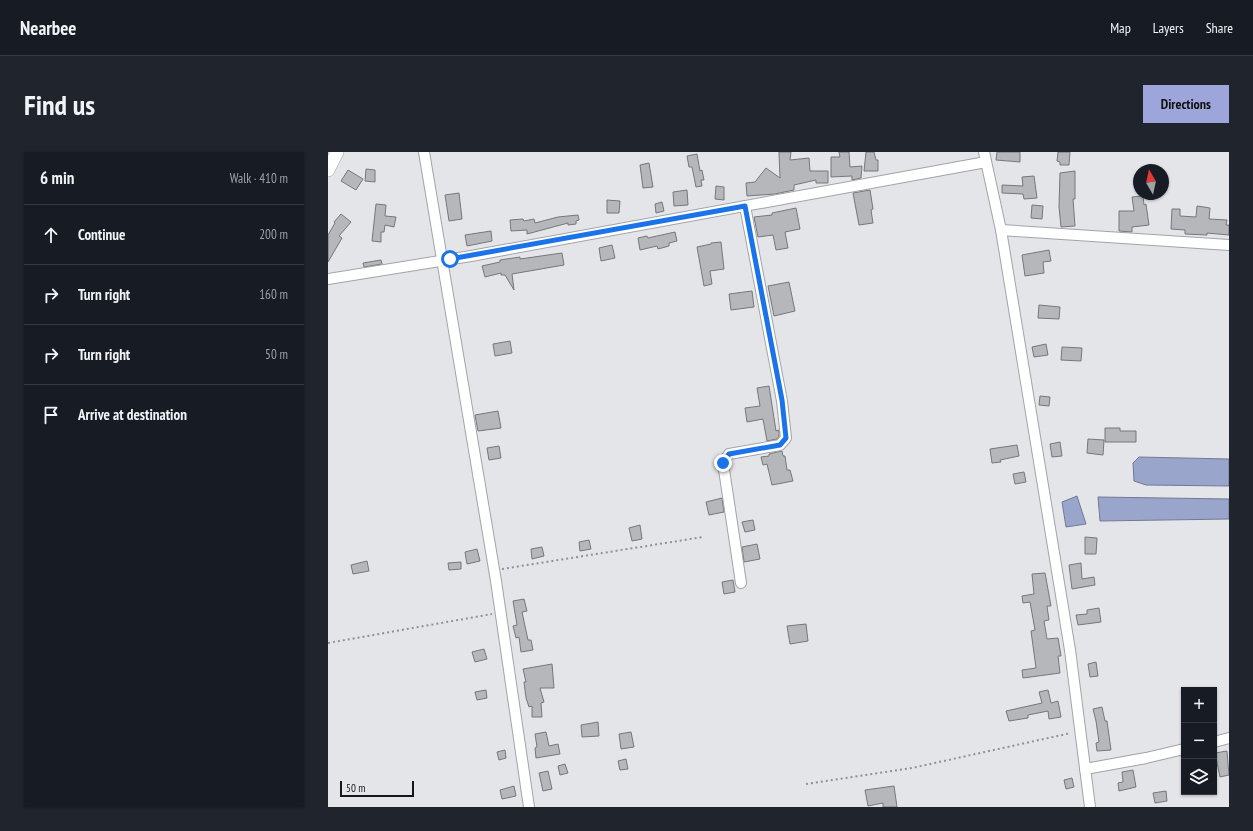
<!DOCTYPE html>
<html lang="en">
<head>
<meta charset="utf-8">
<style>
  :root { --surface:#171b24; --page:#20242c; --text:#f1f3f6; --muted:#9ea1a6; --line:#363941; --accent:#9da5da }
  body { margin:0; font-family:"PT Sans Narrow",sans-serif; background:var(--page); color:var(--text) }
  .controls { position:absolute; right:12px; bottom:12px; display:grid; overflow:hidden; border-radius:0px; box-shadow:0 1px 3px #0004 }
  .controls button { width:36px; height:36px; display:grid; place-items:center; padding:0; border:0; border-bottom:1px solid var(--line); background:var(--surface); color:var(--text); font:20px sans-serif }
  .compass { position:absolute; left:805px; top:12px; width:36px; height:36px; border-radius:50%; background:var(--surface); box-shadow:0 1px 3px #0004; rotate:351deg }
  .scale { position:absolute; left:12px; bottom:10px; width:74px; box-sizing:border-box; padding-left:4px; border:2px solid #161617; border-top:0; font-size:11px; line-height:14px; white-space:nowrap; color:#161617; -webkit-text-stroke:3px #e3e5e9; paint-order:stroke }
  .stop { position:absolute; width:12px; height:12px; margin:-9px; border:3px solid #1a73e8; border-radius:50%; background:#fff }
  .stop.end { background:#1a73e8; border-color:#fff; box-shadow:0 1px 4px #0008 }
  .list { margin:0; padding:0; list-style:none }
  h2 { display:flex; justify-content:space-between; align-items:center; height:52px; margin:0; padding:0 16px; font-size:17px }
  h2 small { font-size:13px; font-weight:400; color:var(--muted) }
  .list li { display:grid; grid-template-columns:26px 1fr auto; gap:12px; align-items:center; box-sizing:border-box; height:60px; padding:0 16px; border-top:1px solid var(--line) }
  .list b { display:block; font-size:15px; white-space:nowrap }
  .list em { font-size:13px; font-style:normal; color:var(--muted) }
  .icon { flex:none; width:22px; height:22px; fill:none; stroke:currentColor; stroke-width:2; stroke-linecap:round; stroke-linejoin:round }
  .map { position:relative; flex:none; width:901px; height:655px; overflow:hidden; border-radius:0px }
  header { display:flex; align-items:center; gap:24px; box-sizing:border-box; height:56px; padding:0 20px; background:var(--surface); border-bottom:1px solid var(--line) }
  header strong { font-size:19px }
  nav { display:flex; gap:22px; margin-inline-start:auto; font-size:14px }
  .intro { display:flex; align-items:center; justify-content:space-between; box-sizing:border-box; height:96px; padding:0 24px }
  h1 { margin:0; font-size:28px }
  .button { padding:10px 18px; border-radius:0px; background:var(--accent); color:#111; font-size:14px; font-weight:700 }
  main { display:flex; gap:24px; padding:0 24px }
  aside { flex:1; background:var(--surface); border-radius:0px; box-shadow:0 1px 3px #0004 }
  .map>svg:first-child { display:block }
</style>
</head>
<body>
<header>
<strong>Nearbee</strong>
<nav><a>Map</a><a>Layers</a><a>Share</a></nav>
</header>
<div class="intro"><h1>Find us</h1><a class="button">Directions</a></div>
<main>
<aside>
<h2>6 min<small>Walk · 410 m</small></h2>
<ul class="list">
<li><svg class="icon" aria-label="ahead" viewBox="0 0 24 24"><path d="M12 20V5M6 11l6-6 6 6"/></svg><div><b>Continue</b></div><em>200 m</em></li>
<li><svg class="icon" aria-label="right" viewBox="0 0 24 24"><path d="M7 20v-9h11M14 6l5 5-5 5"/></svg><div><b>Turn right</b></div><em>160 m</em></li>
<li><svg class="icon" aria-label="right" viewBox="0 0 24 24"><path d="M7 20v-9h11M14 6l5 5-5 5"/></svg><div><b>Turn right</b></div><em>50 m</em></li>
<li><svg class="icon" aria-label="arrive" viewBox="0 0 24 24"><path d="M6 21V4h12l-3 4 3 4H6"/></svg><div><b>Arrive at destination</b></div></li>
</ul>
</aside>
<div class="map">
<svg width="901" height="655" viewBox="0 0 901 655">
  <rect width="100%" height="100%" fill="#e3e5e9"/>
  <g fill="#99a5ca" stroke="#727a94">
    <path d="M811,305L901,307V334L818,333L806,329L805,311Z"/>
    <path d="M749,344L758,372L738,375L734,350Z"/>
    <path d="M770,345L901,347V367L772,369Z"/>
  </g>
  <g fill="#b6b7bb" stroke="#76777b">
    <path d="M451,0H463L462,8L481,6L482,19H500V31H488V28L466,33V38L447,42L419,44L418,31L427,30L438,16L452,26Z"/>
    <path d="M511,0H521L522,15L534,14L533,26L524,28V24L503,25V5H512Z"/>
    <path d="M538,0H546L548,8H550V19H536Z"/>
    <path d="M669,0H692V10L668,8Z"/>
    <path d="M730,0H742L741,13H732V10L729,9Z"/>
    <path d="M369,2L372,19L374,18L376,28H373L374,34L368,35L364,15H361L359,4Z"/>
    <path d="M321,11L325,35L315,36L312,13Z"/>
    <path d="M38,17L47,18V30L37,29Z"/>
    <path d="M20,18L35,27L28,38L13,29Z"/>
    <path d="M747,19V47H745L747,74L733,75L731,55L732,21Z"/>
    <path d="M706,24L709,46L696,47L695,42L674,41V33L695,34L694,25Z"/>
    <path d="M388,34L396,35V48L387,47Z"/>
    <path d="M359,38L360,53L346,54L345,40Z"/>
    <path d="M542,38L545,57L543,58L545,71L531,73L525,41Z"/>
    <path d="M131,41L134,67L121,69L117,43Z"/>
    <path d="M815,44L816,53L818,52L821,73L804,75V80L791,79V59H806L804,45Z"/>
    <path d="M279,48L292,49L291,61H279Z"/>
    <path d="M334,50L336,59L328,61L327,52Z"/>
    <path d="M48,52L58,53L57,64L68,65L66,75L57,73L56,80H53V90L44,89Z"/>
    <path d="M704,53L715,54L714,67L703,66Z"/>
    <path d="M869,54L882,56L881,67L899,68L898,73H901V83L879,81V83L857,82V78L843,77L844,57H852V64L868,65Z"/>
    <path d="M468,56L472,77L457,80L460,96L448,98L445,83L430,85L426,65L444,63V61Z"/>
    <path d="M13,62L23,70L11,84L14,86L0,110V83L7,71L6,70Z"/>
    <path d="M250,63L251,68L248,69V72L240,73V71L199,82V78L183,79L182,68L195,67L196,69L206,67L207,71L230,65Z"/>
    <path d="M163,79L164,89L139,94L137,83Z"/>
    <path d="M347,80L349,89L341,91V94L330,97L329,94L312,98L310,86L319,84L320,86Z"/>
    <path d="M393,90L396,117L382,119L384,132L376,134L369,95L383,92V91Z"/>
    <path d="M284,93L287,106L273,109L271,96Z"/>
    <path d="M721,98L723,109L715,110L716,121L697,124L694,103Z"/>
    <path d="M234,101L236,113L184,122L186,138L177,123H173V121L157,125L154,114L172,110V108L192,105V107Z"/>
    <path d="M53,108L54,112L36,115L35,111Z"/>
    <path d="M461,130L467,159L446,164L440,134Z"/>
    <path d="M424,139L426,155L403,158L401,142Z"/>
    <path d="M711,153L732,155L731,167L710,166Z"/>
    <path d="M182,189L184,201L167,204L165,192Z"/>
    <path d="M718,192L720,203L706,205L704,195Z"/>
    <path d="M734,195L754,196L753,209L733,208Z"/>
    <path d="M441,234L448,279L451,278V284L449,287L439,289L435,267L419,270L417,256L432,254L429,236Z"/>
    <path d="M712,244L722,245L721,254L711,253Z"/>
    <path d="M170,259L173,276L150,279L147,263Z"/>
    <path d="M777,276H792V279H808V290H777Z"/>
    <path d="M760,287L776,288L775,303L759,301Z"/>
    <path d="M732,290L734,304L724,305L722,292Z"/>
    <path d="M689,293L691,304L672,308L673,310L664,311L662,297Z"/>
    <path d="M171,294L173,306L161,308L159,296Z"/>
    <path d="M454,299L455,304H457L459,318H462L465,329L444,333L439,312L435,313L433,305L441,304V302Z"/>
    <path d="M696,320L698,330L687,332L685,322Z"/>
    <path d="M394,346L396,360L381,363L378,350Z"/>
    <path d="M425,368L427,378L417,380L414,370Z"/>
    <path d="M312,373L314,387L304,389L301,376Z"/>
    <path d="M757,385L769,386L768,402H757Z"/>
    <path d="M261,388L263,397L252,399L251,390Z"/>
    <path d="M429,392L432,407L416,410L414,395Z"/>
    <path d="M214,395L216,404L204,407L203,397Z"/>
    <path d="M149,397L152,409L139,412L137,400Z"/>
    <path d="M39,409L41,419L25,422L23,413Z"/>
    <path d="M133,410V417L121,418L120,411Z"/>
    <path d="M753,411L754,427L766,425L767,433L744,437L741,413Z"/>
    <path d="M717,421L723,454H719L721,468L716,469L719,487L730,486L733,504H730L732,521L695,526L694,518L708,516L703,479L707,478L702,450L695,451L694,444L706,442L704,422Z"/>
    <path d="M405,428L407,440L396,442L394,430Z"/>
    <path d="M196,447L199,459L194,460L200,488H203L205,498L193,500L191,485L188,486L185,474L189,473L185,449Z"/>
    <path d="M771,456L773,470L750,473L748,463L759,462V458Z"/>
    <path d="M478,472L480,489L462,492L459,474Z"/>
    <path d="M156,497L159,507L147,510L144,500Z"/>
    <path d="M768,510L770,524L762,525L760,512Z"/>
    <path d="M224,512L226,536H212L216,550L213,551L214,565H204V554L201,555L198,546L196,530H198L195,517Z"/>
    <path d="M158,538L159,546L149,548L147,540Z"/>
    <path d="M720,538L723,551L730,549L733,565L721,567L720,559L700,563V566L681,569L678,559L714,551L711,540Z"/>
    <path d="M774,555L777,569H779L783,598L769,599L768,591L771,590L768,569L765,557Z"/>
    <path d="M270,570L271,584L254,585L253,573Z"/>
    <path d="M218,580L221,594L230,592L232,602L208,606L207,596L209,595L207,582Z"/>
    <path d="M303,580L306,595L293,597L291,582Z"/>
    <path d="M177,598L178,606L171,608L169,600Z"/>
    <path d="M899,599L901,623L892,625L887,601Z"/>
    <path d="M298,607L300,617L292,618L290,609Z"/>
    <path d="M237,612L240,621L232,623L230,614Z"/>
    <path d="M805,618L808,635L791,639L790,631L795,630L794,620Z"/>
    <path d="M220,619L224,637L215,639L211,621Z"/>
    <path d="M744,626L746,635L738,637L736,628Z"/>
    <path d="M186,634L188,644L174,647L172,638Z"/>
    <path d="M566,634L569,655H555V651L540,654L537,638Z"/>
    <path d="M838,639L839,649L827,651L825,641Z"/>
  </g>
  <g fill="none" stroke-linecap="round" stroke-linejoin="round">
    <defs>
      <g id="minor">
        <path d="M96,0L168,429L201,655"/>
        <path d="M656,0L673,78L742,498L762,655"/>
        <path d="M673,78L901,93"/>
        <path d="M0,127L143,104L658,10"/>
        <path d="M413,431L395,311L401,302L452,293L458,286L454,249L417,54"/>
        <path d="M886,590L901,586"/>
        <path d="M757,617L818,606L856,597"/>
      </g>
      <path id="major" d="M0,18L9,0"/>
    </defs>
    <use href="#minor" stroke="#a2a4a7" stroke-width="12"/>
    <use href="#major" stroke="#a2a4a7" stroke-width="14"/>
    <g stroke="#909194" stroke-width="2" stroke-dasharray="2 3" stroke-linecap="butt">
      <path d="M174,417L375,385"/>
      <path d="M0,491L164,462"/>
      <path d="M478,632L584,616L743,581"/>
    </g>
    <use href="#minor" stroke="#fff" stroke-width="10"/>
    <use href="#major" stroke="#fff" stroke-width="13"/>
  </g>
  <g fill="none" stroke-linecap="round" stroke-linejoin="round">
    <path stroke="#1a73e8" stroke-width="5" d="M122,107L417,54L454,248L458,286L452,293L401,302L395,311"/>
  </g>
</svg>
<div class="controls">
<button>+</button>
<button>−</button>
<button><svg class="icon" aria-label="layers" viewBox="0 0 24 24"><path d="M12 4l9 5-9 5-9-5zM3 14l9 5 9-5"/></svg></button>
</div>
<svg class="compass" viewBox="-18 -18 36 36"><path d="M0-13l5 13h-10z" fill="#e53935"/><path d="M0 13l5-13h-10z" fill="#9ea1a6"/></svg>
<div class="scale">50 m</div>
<div class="stop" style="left:122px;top:107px"></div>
<div class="stop end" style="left:395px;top:311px"></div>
</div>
</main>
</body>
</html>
